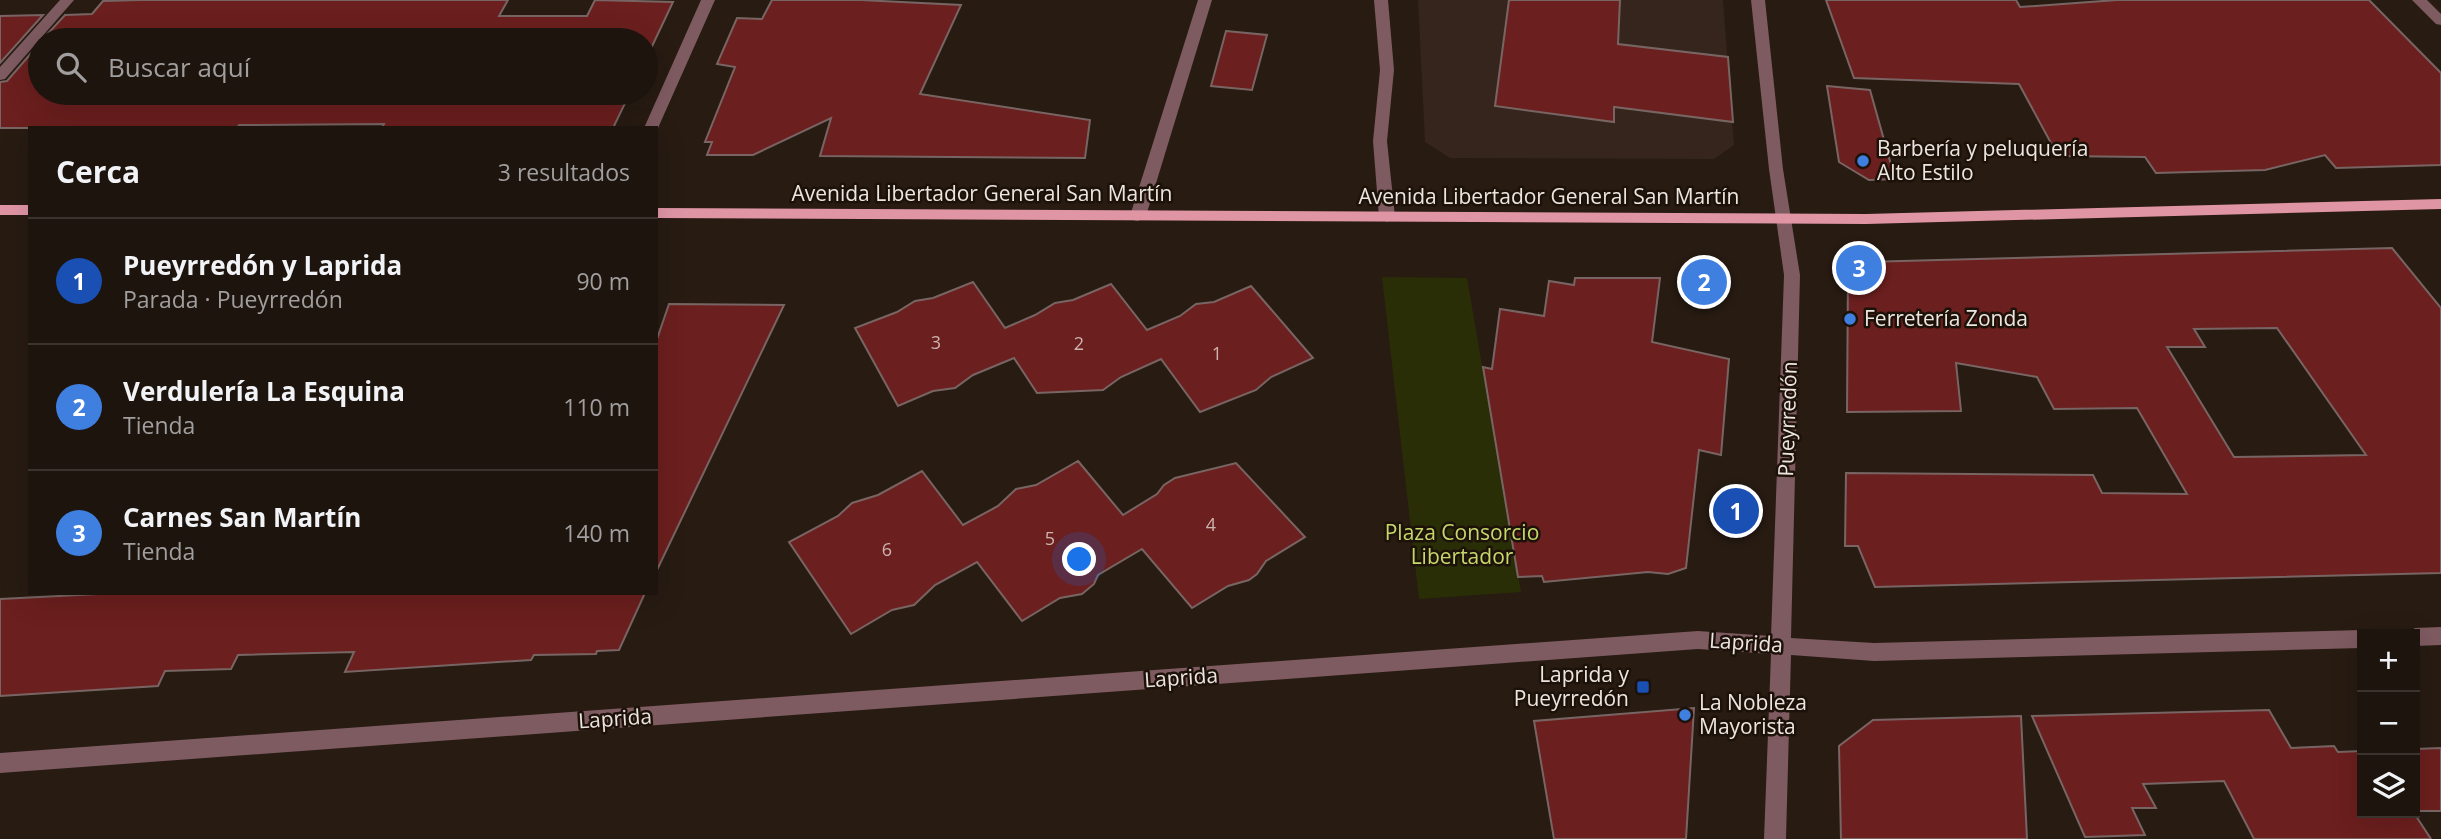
<!DOCTYPE html>
<html lang="es">
<head>
<meta charset="utf-8">
<style>
  :root { --surface:#1d140e; --page:#2a211c; --text:#f1f3f6; --muted:#a09e9e; --line:#3b332e; --accent:#d93025 }
  body { margin:0; font-family:"Open Sans",sans-serif; background:var(--page); color:var(--text) }
  .controls { position:absolute; right:21px; bottom:21px; display:grid; overflow:hidden; border-radius:0px; box-shadow:0 7px 28px #0002 }
  .controls button { width:63px; height:63px; display:grid; place-items:center; padding:0; border:0; border-bottom:2px solid var(--line); background:var(--surface); color:var(--text); font:35px sans-serif }
  .you { position:absolute; left:1080px; top:560px; width:24px; height:24px; margin:-18px; border:5px solid #fff; border-radius:50%; background:#1a73e8; box-shadow:0 0 0 10px #1a73e833 }
  .badge { display:grid; place-items:center; width:46px; height:46px; border-radius:50%; background:var(--accent); color:#fff; font-size:23px; font-weight:700 }
  .pin { position:absolute; translate:-50% -50%; border:4px solid #fff; box-shadow:0 2px 7px #0006 }
  .list { margin:0; padding:0; list-style:none }
  h2 { display:flex; justify-content:space-between; align-items:center; height:91px; margin:0; padding:0 28px; font-size:30px }
  h2 small { font-size:23px; font-weight:400; color:var(--muted) }
  .list li { display:grid; grid-template-columns:46px 1fr auto; gap:21px; align-items:center; box-sizing:border-box; height:126px; padding:0 28px; border-top:2px solid var(--line) }
  .list b { display:block; font-size:26px; white-space:nowrap }
  .list p { margin:0; font-size:23px; white-space:nowrap; color:var(--muted) }
  .list em { font-size:23px; font-style:normal; color:var(--muted) }
  .icon { flex:none; width:38px; height:38px; fill:none; stroke:currentColor; stroke-width:2; stroke-linecap:round; stroke-linejoin:round }
  .map { position:relative; flex:none; width:2441px; height:839px; overflow:hidden }
  .search { position:absolute; background:var(--surface); box-shadow:0 7px 28px #0002; left:28px; top:28px; width:630px; height:77px; display:flex; align-items:center; gap:18px; box-sizing:border-box; padding:0 24px; border-radius:38px; color:var(--muted); font-size:26px }
  .panel { position:absolute; background:var(--surface); box-shadow:0 7px 28px #0002; left:28px; top:126px; width:630px; height:469px; border-radius:0px }
  .map>svg:first-child { display:block }
</style>
</head>
<body>
<div class="map">
<svg width="2441" height="839" viewBox="0 0 2441 839">
  <rect width="100%" height="100%" fill="#271b12"/>
  <path fill="#35251c" d="M1418,0H1723L1734,145L1714,159L1450,158L1425,142Z"/>
  <path fill="#292e07" d="M1382,277L1467,278L1521,592L1419,599Z"/>
  <g fill="#6b1f1e" stroke="#786563" stroke-width="2" fill-rule="evenodd">
    <path d="M141,0H508L499,16H587L595,0L673,2L646,59V40H42L65,15L92,14L103,1Z"/>
    <path d="M772,0H861L961,5L920,94L1090,120L1085,158L820,156L831,118L753,155H707L712,142H705L735,67L717,64L737,18L762,19Z"/>
    <path d="M1509,0H1620L1618,44L1728,57L1733,122L1614,107V122L1495,106Z"/>
    <path d="M1826,0H2016L2020,7L2117,0H2369L2441,73V165L2336,168L2325,155L2265,170L2156,173L2145,157L2058,156L2019,84L1854,78Z"/>
    <path d="M43,15L0,63V16Z"/>
    <path d="M1226,31L1267,35L1252,90L1211,86Z"/>
    <path d="M40,43V93H630L613,128H382L384,124L239,125L237,128H0V82L7,81Z"/>
    <path d="M1827,86L1870,90L1895,179L1869,180L1839,162Z"/>
    <path d="M2392,248L2441,308V573L1875,587L1858,546H1845L1846,473L2093,475L2102,493L2187,494L2137,408L2054,409L2037,377L1956,363L1961,411L1847,412L1848,271L1863,262ZM2277,328L2366,455L2234,457L2167,347H2205L2194,329Z"/>
    <path d="M1575,278H1660L1652,342L1729,359L1721,455L1699,450L1686,568L1668,574L1648,572L1544,582L1542,576L1518,577L1483,367L1492,369L1500,309L1544,316L1549,281L1574,285Z"/>
    <path d="M973,282L1005,328L1035,315L1055,303L1073,300L1111,284L1147,330L1180,316L1196,304L1214,302L1251,286L1313,358L1271,377L1256,390L1200,412L1161,359L1121,377L1103,390L1037,393L1014,358L973,375L955,388L933,391L898,406L855,328L897,312L915,301L933,298Z"/>
    <path d="M669,304L784,305L656,572V342Z"/>
    <path d="M1078,461L1123,515L1157,494L1164,485L1175,478L1236,463L1305,537L1266,561L1257,574L1249,580L1228,586L1192,608L1142,549L1098,575L1094,584L1082,594L1060,598L1022,621L977,562L935,585L914,605L892,610L851,634L789,542L838,516L852,503L878,495L922,471L963,525L998,506L1016,489L1036,485Z"/>
    <path d="M118,593H645L619,650L597,651L596,654L534,655L531,660L345,672L354,652L238,655L231,669L165,671L158,686L0,696V599Z"/>
    <path d="M1694,708L1686,839H1554L1534,721Z"/>
    <path d="M2269,710L2291,748L2334,746L2338,752L2362,751V813H2414L2431,839H2254L2224,781L2143,784L2156,808H2132L2145,835L2085,837L2032,716Z"/>
    <path d="M2021,716L2027,839H1841L1839,746L1873,720Z"/>
    <path d="M2441,748V811H2415V749Z"/>
  </g>
  <g fill="none" stroke-linecap="round" stroke-linejoin="round">
    <g fill="#7e5a61" fill-rule="evenodd">
      <path d="M60,0H74L5,79L0,80V67Z"/>
      <path d="M701,0H715L658,128L656,131V128H644Z"/>
      <path d="M1198,0H1212L1146,216L1138,221L1133,220L1130,216Z"/>
      <path d="M1374,0H1388L1394,70L1387,141L1395,217L1387,222L1379,217L1373,141L1380,70Z"/>
      <path d="M1751,0H1765L1783,169L1800,275L1791,638L1874,643L2362,630L2370,634H2362V648L1874,661L1791,655L1786,839H1764L1771,654L1698,649L0,773V753L1698,631L1771,636L1784,275L1769,169Z"/>
      <path d="M2412,0H2427L2441,14V25L2436,24Z"/>
      <path d="M2441,627V645L2415,646V634H2406L2415,628Z"/>
    </g>
    <g fill="#e095a5" fill-rule="evenodd">
      <path d="M2441,199V209L1866,224L656,218V208L1866,214Z"/>
      <rect x="0" y="205" width="30" height="10"/>
    </g>
  </g>
  <g fill="#3f7fe0" stroke="#1d1209" stroke-width="2.5">
    <circle cx="1863" cy="161" r="7"/>
    <circle cx="1850" cy="319" r="7"/>
    <circle cx="1685" cy="715" r="7"/>
  </g>
  <rect fill="#1a4fb4" stroke="#1d1209" stroke-width="2.5" x="1636" y="680" width="14" height="14" rx="3.5"/>
  <g text-anchor="middle" stroke-width="5" stroke-linejoin="round" paint-order="stroke">
    <g font-size="18" fill="#ccb4af">
      <text x="936" y="349">3</text>
      <text x="1079" y="350">2</text>
      <text x="1217" y="360">1</text>
      <text x="1211" y="531">4</text>
      <text x="1050" y="545">5</text>
      <text x="887" y="556">6</text>
    </g>
    <g font-size="21" fill="#ede5df" stroke="#1d1209" text-anchor="start">
      <text x="1877" y="156">Barbería y peluquería<tspan x="1877" dy="24">Alto Estilo</tspan></text>
      <text x="1864" y="326">Ferretería Zonda</text>
      <text x="1629" y="682" text-anchor="end">Laprida y<tspan x="1629" dy="24">Pueyrredón</tspan></text>
      <text x="1699" y="710">La Nobleza<tspan x="1699" dy="24">Mayorista</tspan></text>
    </g>
    <g font-size="21" fill="#ede5df" stroke="#1d1209">
      <text x="982" y="201">Avenida Libertador General San Martín</text>
      <text x="1549" y="204">Avenida Libertador General San Martín</text>
      <text transform="translate(1788 419) rotate(-88)" y="7">Pueyrredón</text>
      <text transform="translate(1746 643) rotate(4)" y="7">Laprida</text>
      <text transform="translate(1181 678) rotate(-4)" y="7">Laprida</text>
      <text transform="translate(615 719) rotate(-4)" y="7">Laprida</text>
    </g>
    <g font-size="21" fill="#c6d869" stroke="#1d1209">
      <text x="1462" y="540">Plaza Consorcio<tspan x="1462" dy="24">Libertador</tspan></text>
    </g>
  </g>
</svg>
<div class="controls">
<button>+</button>
<button>−</button>
<button><svg class="icon" aria-label="layers" viewBox="0 0 24 24"><path d="M12 4l9 5-9 5-9-5zM3 14l9 5 9-5"/></svg></button>
</div>
<div class="you"></div>
<div class="pin badge" style="left:1736px;top:511px;background:#1a4fb4">1</div>
<div class="pin badge" style="left:1704px;top:282px;background:#3f7fe0">2</div>
<div class="pin badge" style="left:1859px;top:268px;background:#3f7fe0">3</div>
<div class="search"><svg class="icon" aria-label="search" viewBox="0 0 24 24"><circle cx="10" cy="10" r="6"/><path d="M15 15l6 6"/></svg>Buscar aquí</div>
<section class="panel">
<h2>Cerca<small>3 resultados</small></h2>
<ul class="list">
<li><span class="badge" style="background:#1a4fb4">1</span><div><b>Pueyrredón y Laprida</b><p>Parada · Pueyrredón</p></div><em>90 m</em></li>
<li><span class="badge" style="background:#3f7fe0">2</span><div><b>Verdulería La Esquina</b><p>Tienda</p></div><em>110 m</em></li>
<li><span class="badge" style="background:#3f7fe0">3</span><div><b>Carnes San Martín</b><p>Tienda</p></div><em>140 m</em></li>
</ul>
</section>
</div>
</body>
</html>
